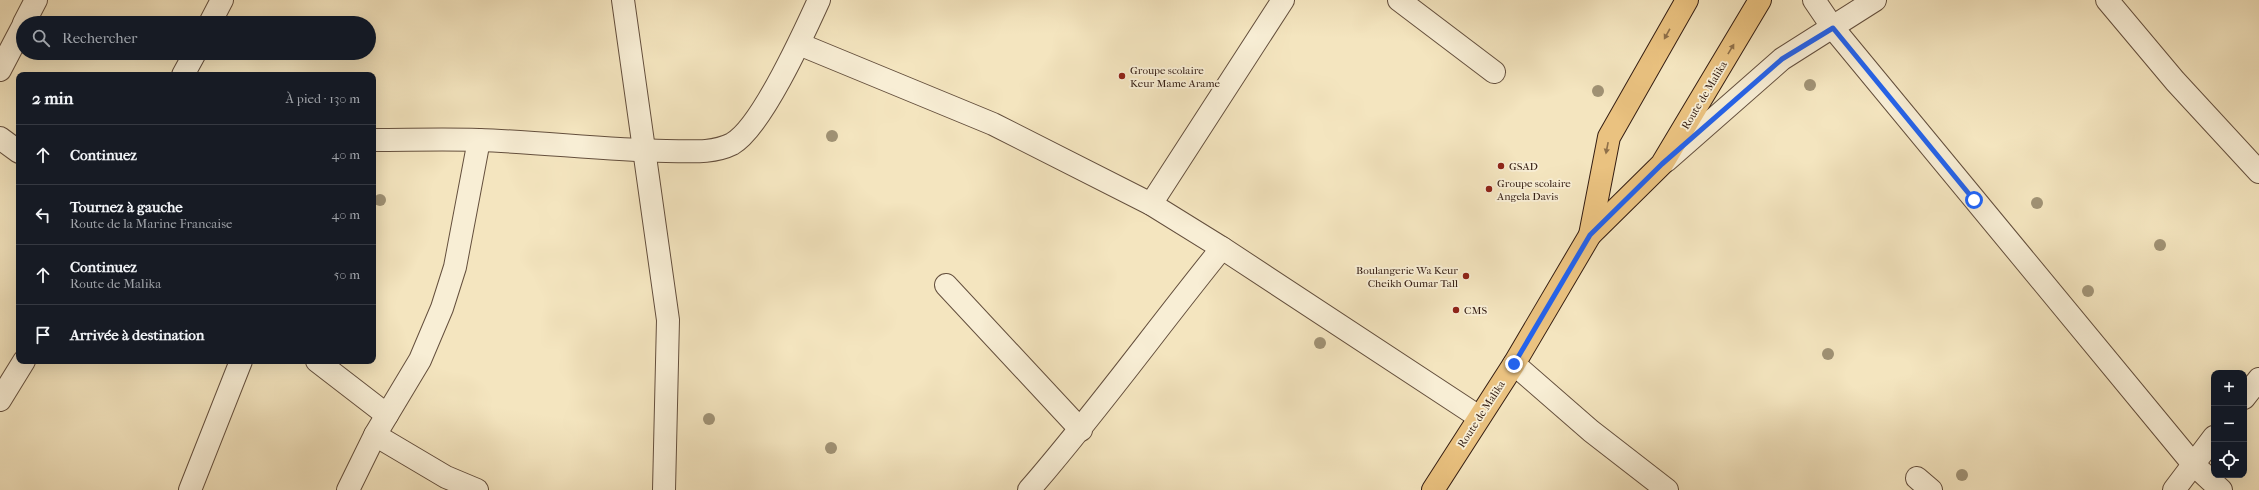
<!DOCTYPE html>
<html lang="fr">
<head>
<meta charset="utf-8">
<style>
  :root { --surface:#171b24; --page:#20242c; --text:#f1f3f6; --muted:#9ea1a6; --line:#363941 }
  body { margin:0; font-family:"IM FELL French Canon",serif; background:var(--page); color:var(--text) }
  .controls { position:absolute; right:12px; bottom:12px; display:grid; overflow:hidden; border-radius:8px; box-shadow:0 4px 16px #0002 }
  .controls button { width:36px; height:36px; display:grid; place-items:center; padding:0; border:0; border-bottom:1px solid var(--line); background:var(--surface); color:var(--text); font:20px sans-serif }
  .stop { position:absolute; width:12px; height:12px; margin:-9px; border:3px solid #2563eb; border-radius:50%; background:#fff }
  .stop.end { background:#2563eb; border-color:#fff; box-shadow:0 1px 4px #0008 }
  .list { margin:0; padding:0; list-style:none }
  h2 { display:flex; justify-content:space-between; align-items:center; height:52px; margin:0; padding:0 16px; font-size:17px }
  h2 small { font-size:13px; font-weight:400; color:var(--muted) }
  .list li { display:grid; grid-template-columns:26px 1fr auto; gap:12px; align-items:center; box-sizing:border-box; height:60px; padding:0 16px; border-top:1px solid var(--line) }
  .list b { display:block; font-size:15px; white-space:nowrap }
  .list p { margin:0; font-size:13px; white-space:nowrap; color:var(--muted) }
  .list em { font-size:13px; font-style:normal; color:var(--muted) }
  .icon { flex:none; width:22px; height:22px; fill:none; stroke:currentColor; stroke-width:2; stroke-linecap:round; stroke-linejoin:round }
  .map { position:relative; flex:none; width:2259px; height:490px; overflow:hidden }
  .search { position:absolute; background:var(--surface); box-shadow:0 4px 16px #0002; left:16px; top:16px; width:360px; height:44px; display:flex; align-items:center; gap:10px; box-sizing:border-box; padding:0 14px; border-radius:22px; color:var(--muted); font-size:15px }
  .panel { position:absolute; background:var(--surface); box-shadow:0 4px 16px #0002; left:16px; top:72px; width:360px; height:292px; border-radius:8px }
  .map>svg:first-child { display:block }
</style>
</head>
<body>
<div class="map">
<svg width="2259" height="490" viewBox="0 0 2259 490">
  <rect width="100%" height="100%" fill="#f4e5bf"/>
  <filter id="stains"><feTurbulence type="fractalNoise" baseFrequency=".005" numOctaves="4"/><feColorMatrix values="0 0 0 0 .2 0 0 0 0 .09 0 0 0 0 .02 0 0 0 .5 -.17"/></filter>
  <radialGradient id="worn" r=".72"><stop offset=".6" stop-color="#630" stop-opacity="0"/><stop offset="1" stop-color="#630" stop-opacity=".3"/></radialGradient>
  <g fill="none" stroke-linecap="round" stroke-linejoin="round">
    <defs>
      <g id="minor">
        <path d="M623,0L668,320L664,490"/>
        <path d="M1399,0L1494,72"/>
        <path d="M1814,0L1833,28L2193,464L2221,490"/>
        <path d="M2107,0L2175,81L2259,172"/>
        <path d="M24,23L36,0"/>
        <path d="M210,23L222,0"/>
        <path d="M799,44L993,124L1151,204L1222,248L1479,417"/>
        <path d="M0,70L23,26"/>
        <path d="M183,75L195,53"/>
        <path d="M0,138L19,152"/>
        <path d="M373,140C408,140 444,139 479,140C541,142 604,150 666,151C688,151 712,154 732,144C761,128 804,33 819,0"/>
        <path d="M1666,161L1782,59L1875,0"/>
        <path d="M1151,204L1283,0"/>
        <path d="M946,285L1081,430"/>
        <path d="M317,361L387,415"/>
        <path d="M1514,364L1591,431L1667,490"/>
        <path d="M2244,398L2259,379"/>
        <path d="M0,400L24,361"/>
        <path d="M375,435L446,477L477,490"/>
        <path d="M1917,478L1931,490"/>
        <path d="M190,490L241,361"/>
        <path d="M348,490L375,435L420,360L442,308L455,267L479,140"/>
        <path d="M1029,490C1097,412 1157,328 1222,248"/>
        <path d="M2174,490L2214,437"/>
      </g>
      <g id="major">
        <path d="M1590,235L1609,137L1687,0"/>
        <path d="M1433,490L1514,364L1590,235L1662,164L1760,0"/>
      </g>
    </defs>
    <use href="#minor" stroke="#644f3d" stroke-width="24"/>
    <use href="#major" stroke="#341d12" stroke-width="24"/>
    <use href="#minor" stroke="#f8eed5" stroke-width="22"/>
    <use href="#major" stroke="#eac280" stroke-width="22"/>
  </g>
  <g fill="#a09275">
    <circle cx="1810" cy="85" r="6"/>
    <circle cx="1598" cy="91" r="6"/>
    <circle cx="832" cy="136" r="6"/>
    <circle cx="380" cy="200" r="6"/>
    <circle cx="2037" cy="203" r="6"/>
    <circle cx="2160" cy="245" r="6"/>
    <circle cx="2088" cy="291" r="6"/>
    <circle cx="1320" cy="343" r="6"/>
    <circle cx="1828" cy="354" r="6"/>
    <circle cx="709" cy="419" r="6"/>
    <circle cx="831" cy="448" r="6"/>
    <circle cx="1962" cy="475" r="6"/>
  </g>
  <defs><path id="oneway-solid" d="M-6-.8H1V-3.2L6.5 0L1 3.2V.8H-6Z"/></defs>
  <g fill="#8f7049">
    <use href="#oneway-solid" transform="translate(1667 34) rotate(119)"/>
    <use href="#oneway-solid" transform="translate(1731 49) rotate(-59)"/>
    <use href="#oneway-solid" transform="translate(1607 148) rotate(101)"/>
  </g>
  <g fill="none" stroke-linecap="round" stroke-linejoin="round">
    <path stroke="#2563eb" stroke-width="5" d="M1514,364L1590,235L1662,164L1782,59L1833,28L1974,200"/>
  </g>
  <g fill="#8f2418" stroke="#f8eed5" stroke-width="1.5">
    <circle cx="1122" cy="76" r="4"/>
    <circle cx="1501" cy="166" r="4"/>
    <circle cx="1489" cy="189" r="4"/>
    <circle cx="1466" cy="276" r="4"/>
    <circle cx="1456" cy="310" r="4"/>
  </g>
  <g text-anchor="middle" stroke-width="3.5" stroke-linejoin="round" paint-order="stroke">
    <g font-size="11" fill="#341d12" stroke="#f8eed5" text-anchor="start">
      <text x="1130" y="74">Groupe scolaire<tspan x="1130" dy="13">Keur Mame Arame</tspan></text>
      <text x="1509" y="170">GSAD</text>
      <text x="1497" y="187">Groupe scolaire<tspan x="1497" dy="13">Angela Davis</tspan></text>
      <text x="1458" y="274" text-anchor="end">Boulangerie Wa Keur<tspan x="1458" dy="13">Cheikh Oumar Tall</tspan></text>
      <text x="1464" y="314">CMS</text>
    </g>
    <g font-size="11" fill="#341d12" stroke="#f8eed5">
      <text transform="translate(1704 95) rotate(-59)" y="4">Route de Malika</text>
      <text transform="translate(1481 414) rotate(-57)" y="4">Route de Malika</text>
    </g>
  </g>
  <rect width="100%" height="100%" filter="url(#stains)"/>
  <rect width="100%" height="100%" fill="url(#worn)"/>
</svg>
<div class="controls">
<button>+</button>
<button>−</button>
<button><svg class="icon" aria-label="locate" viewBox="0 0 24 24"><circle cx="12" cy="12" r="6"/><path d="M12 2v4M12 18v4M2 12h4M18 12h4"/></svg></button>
</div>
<div class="stop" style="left:1974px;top:200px"></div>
<div class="stop end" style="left:1514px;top:364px"></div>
<div class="search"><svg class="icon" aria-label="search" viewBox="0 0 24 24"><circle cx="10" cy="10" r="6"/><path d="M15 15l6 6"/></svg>Rechercher</div>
<section class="panel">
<h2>2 min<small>À pied · 130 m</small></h2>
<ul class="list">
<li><svg class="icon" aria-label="ahead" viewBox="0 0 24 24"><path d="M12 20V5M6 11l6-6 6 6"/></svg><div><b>Continuez</b></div><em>40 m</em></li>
<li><svg class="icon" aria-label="left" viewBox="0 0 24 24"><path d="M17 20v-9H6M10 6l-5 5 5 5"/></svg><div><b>Tournez à gauche</b><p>Route de la Marine Francaise</p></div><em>40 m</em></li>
<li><svg class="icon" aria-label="ahead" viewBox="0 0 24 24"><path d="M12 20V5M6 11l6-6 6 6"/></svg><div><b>Continuez</b><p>Route de Malika</p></div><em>50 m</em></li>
<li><svg class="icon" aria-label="arrive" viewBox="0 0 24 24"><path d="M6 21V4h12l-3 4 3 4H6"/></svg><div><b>Arrivée à destination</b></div></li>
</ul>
</section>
</div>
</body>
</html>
